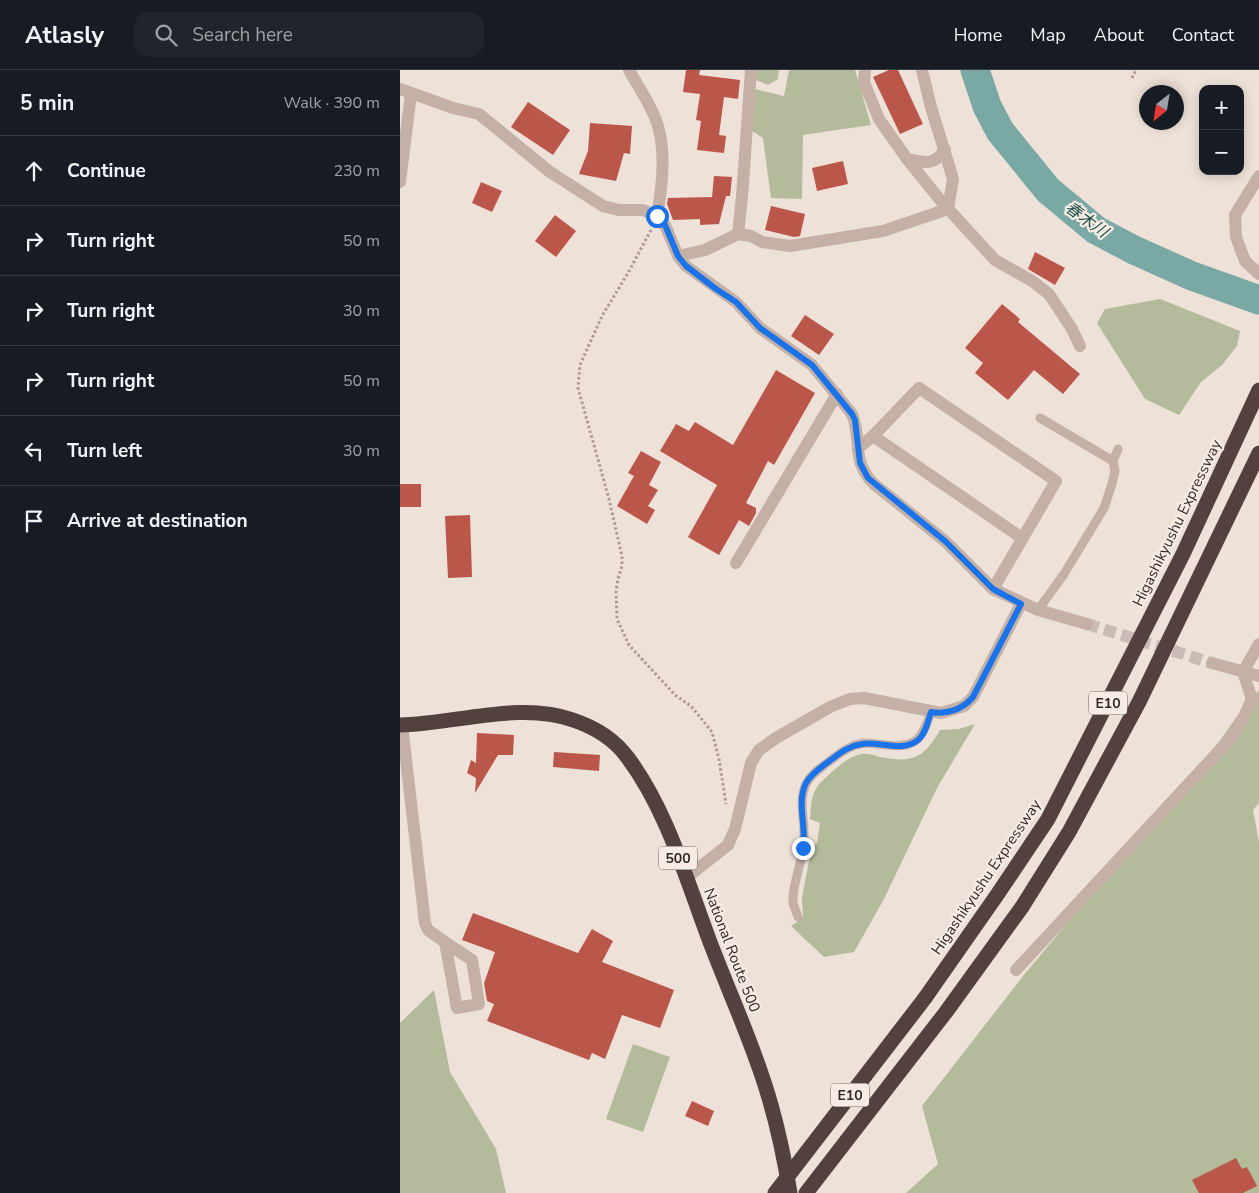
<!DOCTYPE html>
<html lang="en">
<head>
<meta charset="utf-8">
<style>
  :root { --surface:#171b24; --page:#20242c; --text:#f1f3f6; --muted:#9ea1a6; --line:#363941 }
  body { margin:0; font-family:"Nunito Sans","Noto Sans JP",sans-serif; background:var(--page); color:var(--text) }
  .controls { position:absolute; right:15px; top:15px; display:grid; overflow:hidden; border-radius:10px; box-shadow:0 2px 12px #0003 }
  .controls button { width:45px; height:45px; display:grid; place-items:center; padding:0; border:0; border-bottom:1px solid var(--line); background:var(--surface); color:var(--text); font:25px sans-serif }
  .compass { position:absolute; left:739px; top:15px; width:45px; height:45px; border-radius:50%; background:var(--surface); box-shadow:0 2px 12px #0003; rotate:210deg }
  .stop { position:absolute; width:15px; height:15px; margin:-11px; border:4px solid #1a73e8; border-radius:50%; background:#fff }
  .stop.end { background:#1a73e8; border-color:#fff; box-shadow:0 1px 5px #0008 }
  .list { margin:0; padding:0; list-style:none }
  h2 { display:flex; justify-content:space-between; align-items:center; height:65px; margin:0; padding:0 20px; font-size:21px }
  h2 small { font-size:16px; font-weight:400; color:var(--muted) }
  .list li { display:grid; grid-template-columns:32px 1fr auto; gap:15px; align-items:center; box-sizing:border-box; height:70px; padding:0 20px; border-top:1px solid var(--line) }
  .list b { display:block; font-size:19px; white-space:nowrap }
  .list em { font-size:16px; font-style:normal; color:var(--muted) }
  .icon { flex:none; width:28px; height:28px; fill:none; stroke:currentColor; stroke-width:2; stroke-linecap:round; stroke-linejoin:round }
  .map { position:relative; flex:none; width:859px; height:1123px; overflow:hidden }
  header { display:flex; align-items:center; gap:30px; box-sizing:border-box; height:70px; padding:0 25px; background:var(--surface); border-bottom:1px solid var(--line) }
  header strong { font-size:24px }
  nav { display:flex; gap:28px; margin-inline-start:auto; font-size:18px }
  .search { width:350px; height:45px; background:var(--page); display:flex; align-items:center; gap:12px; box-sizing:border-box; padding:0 18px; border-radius:15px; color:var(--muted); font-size:19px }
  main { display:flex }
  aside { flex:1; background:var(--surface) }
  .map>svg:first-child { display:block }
</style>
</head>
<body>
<header>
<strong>Atlasly</strong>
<div class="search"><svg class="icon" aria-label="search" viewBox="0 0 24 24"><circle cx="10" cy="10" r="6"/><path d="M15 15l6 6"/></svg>Search here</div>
<nav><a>Home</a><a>Map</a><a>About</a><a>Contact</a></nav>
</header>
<main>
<aside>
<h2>5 min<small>Walk · 390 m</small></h2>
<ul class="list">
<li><svg class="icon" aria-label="ahead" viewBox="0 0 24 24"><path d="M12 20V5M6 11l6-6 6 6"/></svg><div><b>Continue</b></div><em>230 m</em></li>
<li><svg class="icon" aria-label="right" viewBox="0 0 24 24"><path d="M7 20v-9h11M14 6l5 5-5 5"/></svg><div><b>Turn right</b></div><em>50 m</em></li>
<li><svg class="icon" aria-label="right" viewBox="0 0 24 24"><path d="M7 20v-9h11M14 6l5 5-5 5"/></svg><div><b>Turn right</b></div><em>30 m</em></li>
<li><svg class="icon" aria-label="right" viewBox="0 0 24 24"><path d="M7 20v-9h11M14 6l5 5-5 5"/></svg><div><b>Turn right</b></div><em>50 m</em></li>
<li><svg class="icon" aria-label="left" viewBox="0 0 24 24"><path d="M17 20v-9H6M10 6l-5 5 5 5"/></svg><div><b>Turn left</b></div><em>30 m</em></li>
<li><svg class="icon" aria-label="arrive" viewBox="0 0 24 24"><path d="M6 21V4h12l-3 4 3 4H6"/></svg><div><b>Arrive at destination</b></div></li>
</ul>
</aside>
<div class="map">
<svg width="859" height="1123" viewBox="0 0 859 1123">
  <rect width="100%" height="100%" fill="#eee1d8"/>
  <g fill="#b4bb9a">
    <path d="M352,0H379L378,9L368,15L356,10Z"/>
    <path d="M389,0H455L471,55L403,65L402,129L371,128L363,68L346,57L351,18L384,26Z"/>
    <path d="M760,229L840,261L837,276L822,295L801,312L779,345L745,329L697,253L705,239Z"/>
    <path d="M859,620V733L853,740L859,772V1123H506L538,1094L522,1036L623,906L819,672L837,646Z"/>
    <path d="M575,654L537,718L484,829L454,882L424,887L391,856L403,848L402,827L412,776L417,773L420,753L410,749C411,736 411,723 420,713C431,703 446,687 461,684C467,683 474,685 480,687C513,693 523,689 540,660L559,659Z"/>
    <path d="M34,920L50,1002L96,1079L106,1123H0V953Z"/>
    <path d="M233,974L270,987L243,1062L206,1049Z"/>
  </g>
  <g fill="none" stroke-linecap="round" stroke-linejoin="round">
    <path stroke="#7aa8a5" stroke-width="29" d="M575,0L587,36L600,61L648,120L696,160L734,180L792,206L859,230"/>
  </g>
  <g fill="#bb574a">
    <path d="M286,0H300L299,5L340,10L338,29L324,27L319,65L326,66L324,83L297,80L301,51L296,50L300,24L283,22Z"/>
    <path d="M489,0H498L523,54L500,64L473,7Z"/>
    <path d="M128,32L170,60L153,85L111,57Z"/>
    <path d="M190,53L232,56L230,84L224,83L216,111L179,104L188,81Z"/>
    <path d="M443,91L448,114L417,121L412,98Z"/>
    <path d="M314,106L332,107L330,126H326L319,154L300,155V149L273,150L267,134L268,128L312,127Z"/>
    <path d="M81,112L102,121L92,142L72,133Z"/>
    <path d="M371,136L405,144L400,166L394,167L365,160Z"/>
    <path d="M155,145L176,161L156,187L135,171Z"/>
    <path d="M635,182L665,198L655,215L628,199Z"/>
    <path d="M602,234L620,249L618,252L680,304L663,324L634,300L608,330L575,303L583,293L565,278Z"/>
    <path d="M405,245L434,264L419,285L391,266Z"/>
    <path d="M376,300L415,323L374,395L368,391L346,433L356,438V443L349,456L339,450L319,485L288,467L317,415L260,381L276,354L289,361L295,352L333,375Z"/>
    <path d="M241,381L261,392L249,415L258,420L248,436L255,440L247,454L217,436L234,406L228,403Z"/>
    <rect x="0" y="414" width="21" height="23"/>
    <path d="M70,445L72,507L48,508L45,446Z"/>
    <path d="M77,663L114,665L113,685H98L75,723L76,708L67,703L71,690L76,693Z"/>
    <path d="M154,682L200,685L199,701L153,697Z"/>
    <path d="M73,843L178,883L192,859L213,871L202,892L274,920L260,958L222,945L205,989L192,983L189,990L87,951L94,934L87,931L84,913L95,882L62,870Z"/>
    <path d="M292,1031L314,1041L308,1056L285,1046Z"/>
    <path d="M836,1088L842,1099L847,1097L857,1116L843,1123H799L792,1110Z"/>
  </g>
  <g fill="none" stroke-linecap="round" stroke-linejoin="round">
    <path stroke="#c8bcb4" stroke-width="12" stroke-dasharray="12 6" stroke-linecap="butt" d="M687,554L812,593"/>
    <g stroke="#b09a90" stroke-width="3" stroke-dasharray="2.5 2.5" stroke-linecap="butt">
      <path d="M732,8L736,0"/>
      <path d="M251,160L228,203L202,246L180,295L178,318L209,429L222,486V496L218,509L216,522L217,549L229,575L275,625L291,636L312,662L319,689L326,734"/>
    </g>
    <g stroke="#c5b0a6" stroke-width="9">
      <path d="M640,348L713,391"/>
      <path d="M638,540L664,504L704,438L712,414L715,401L713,391L718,379"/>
      <path d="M398,847L393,833V826C395,806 404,787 404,767C405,749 398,731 406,714C410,705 419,699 427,693C439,684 449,675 464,673C471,673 479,674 486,675C517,679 522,668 531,642"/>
    </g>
    <g stroke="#c5b0a6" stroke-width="12">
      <path d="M229,0C239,18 252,36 258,56C266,84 262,117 257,146"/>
      <path d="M465,0L464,12L479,49L507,89L541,131L595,190L632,211L649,224L672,259L680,276"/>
      <path d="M522,0L531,37L553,109L548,139"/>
      <path d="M0,19L53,38L79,44L150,102L203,136L219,140H243L257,146L265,155L278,186L286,196L336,232L360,258L412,295L452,344C463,371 450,390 474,414L545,471L593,519L638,540L687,554"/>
      <path d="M507,89C526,93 534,96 545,79"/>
      <path d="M859,106L835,145L836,167L845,191L859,204"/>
      <path d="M0,112L11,24"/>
      <path d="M338,164L351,166L362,172L390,176L483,161L548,139"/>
      <path d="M278,186L305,180L338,164L342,127L351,0"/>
      <path d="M473,366L622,468"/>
      <path d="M458,378L473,366L519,318L656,411L593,519"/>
      <path d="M336,493L437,324"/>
      <path d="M812,593L859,606"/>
      <path d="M2,655L25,853L28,860L45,872L57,938L79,934L72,890L45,872"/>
      <path d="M286,808L328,775L335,759L351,693L359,680L376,668L430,637L450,629L464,628L541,643L564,636L573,627L621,534"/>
      <path d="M616,900L832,667L843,649L852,629L843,602L859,574"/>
    </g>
    <g stroke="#52413e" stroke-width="15">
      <path d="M0,655C55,654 120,631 173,650C194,657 215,670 228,688C266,739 285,805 307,864C325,913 348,962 364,1012C376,1048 384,1086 390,1123"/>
      <path d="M525,928L597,825L648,749L783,484L859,320"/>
      <path d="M406,1123L546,942L622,837L669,762L739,632L859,383"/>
    </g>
    <path stroke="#52413e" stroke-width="15" d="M375,1123L525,928"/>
  </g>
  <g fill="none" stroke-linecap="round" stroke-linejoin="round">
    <path stroke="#1a73e8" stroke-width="6" d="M257,146L265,155L278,186L286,196L316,219L336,232L360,258L412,295L452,344L455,350L460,393L468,408L545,471L593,519L621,534L573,627C563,639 547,645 531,642C528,651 526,663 518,670C502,683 480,671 462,674C448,676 439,684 428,692C420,698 411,704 406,713C396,733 407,757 403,778"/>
  </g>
  <g text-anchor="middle" stroke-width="4.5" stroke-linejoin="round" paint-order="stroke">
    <g fill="#f7ece4" stroke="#6c635f" stroke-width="1">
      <rect x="689" y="621.5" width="38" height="23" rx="4"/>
      <rect x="259" y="776.5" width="38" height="23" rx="4"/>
      <rect x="431" y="1013.5" width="38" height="23" rx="4"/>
    </g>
    <g font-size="14" font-weight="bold" fill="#312826">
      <text x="708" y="638">E10</text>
      <text x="278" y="793">500</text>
      <text x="450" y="1030">E10</text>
    </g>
    <g font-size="15" fill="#312826" stroke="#f7ece4">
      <text transform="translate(777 453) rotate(-64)" y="5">Higashikyushu Expressway</text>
      <text transform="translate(586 807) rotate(-56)" y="5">Higashikyushu Expressway</text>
      <text transform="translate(332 880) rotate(69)" y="5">National Route 500</text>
    </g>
    <g font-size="16" font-style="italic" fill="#1f4f4c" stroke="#f7ece4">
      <text transform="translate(687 149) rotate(36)" y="6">春木川</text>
    </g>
  </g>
</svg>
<div class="controls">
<button>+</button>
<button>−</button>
</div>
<svg class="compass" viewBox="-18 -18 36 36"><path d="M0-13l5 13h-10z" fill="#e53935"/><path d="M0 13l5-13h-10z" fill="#9ea1a6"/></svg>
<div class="stop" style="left:257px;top:146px"></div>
<div class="stop end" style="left:403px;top:778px"></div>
</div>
</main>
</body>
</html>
